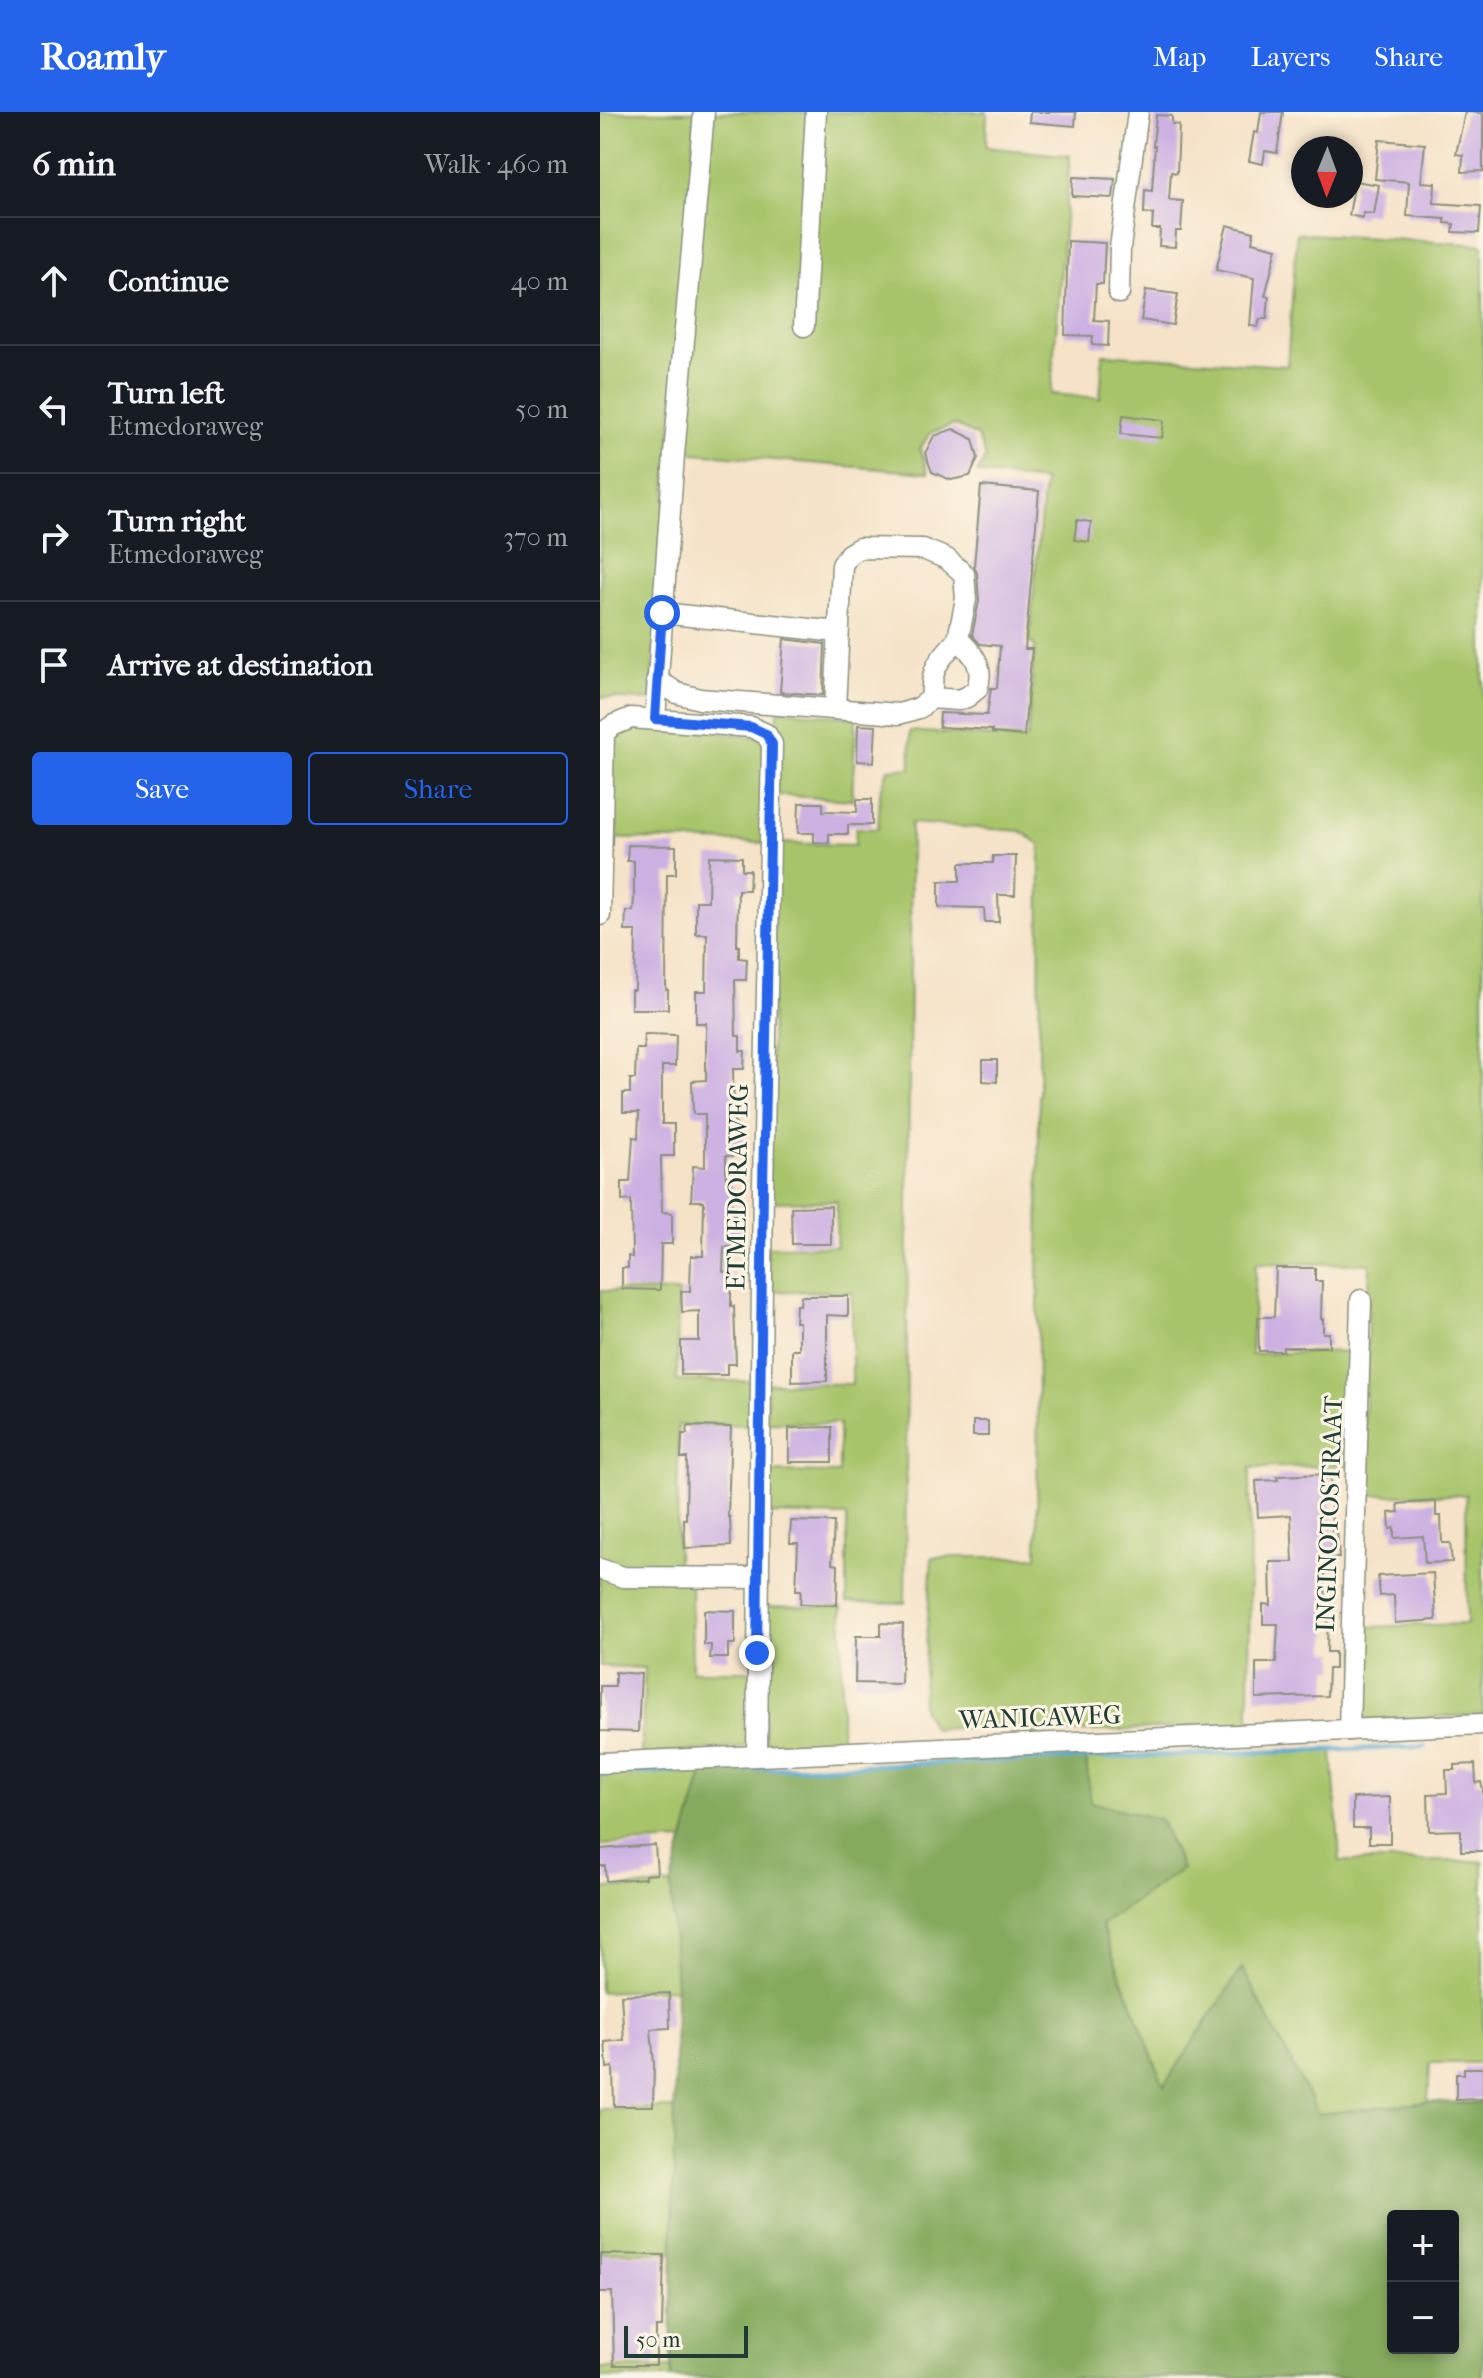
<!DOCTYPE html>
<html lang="en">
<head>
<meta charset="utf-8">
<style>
  :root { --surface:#171b24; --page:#20242c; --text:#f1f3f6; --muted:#9ea1a6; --line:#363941; --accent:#2563eb }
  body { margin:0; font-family:"IM FELL French Canon",serif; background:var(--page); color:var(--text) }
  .controls { position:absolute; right:24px; bottom:24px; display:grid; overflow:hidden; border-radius:8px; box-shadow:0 4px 12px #0003 }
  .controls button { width:72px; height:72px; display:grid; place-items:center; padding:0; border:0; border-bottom:2px solid var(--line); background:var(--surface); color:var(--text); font:40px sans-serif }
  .compass { position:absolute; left:691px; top:24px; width:72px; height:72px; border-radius:50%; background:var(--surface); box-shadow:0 4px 12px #0003; rotate:181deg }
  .scale { position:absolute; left:24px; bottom:20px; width:124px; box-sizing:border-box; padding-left:8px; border:4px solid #1f3d34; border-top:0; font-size:22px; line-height:28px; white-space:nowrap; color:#1f3d34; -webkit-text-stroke:6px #fcf5e5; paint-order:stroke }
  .stop { position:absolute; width:24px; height:24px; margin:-18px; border:6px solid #2563eb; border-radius:50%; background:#fff }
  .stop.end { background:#2563eb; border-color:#fff; box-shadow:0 2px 8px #0008 }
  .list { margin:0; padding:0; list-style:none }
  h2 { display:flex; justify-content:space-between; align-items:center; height:104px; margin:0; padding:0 32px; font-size:34px }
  h2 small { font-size:26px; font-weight:400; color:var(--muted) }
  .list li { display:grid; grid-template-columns:52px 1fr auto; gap:24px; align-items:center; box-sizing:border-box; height:128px; padding:0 32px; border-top:2px solid var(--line) }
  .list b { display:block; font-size:30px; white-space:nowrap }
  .list p { margin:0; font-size:26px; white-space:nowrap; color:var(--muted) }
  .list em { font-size:26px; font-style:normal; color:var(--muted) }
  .actions { display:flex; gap:16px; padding:24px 32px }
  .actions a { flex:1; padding:18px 0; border:2px solid var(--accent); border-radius:8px; text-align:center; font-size:28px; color:var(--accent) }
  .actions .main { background:var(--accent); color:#fff }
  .icon { flex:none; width:44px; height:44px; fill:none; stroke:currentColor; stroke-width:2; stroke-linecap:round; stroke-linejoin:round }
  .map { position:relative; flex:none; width:883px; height:2266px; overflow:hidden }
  header { display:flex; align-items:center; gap:48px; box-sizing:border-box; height:112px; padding:0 40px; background:var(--accent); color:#fff }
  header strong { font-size:38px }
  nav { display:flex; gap:44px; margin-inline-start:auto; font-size:28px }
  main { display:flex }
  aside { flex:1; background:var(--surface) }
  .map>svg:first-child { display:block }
</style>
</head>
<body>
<header>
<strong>Roamly</strong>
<nav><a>Map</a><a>Layers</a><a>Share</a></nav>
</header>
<main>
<aside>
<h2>6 min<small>Walk · 460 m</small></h2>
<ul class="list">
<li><svg class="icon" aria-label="ahead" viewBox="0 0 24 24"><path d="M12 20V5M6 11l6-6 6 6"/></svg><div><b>Continue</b></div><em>40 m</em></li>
<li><svg class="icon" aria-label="left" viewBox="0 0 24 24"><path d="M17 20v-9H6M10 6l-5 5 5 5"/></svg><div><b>Turn left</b><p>Etmedoraweg</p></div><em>50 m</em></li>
<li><svg class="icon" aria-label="right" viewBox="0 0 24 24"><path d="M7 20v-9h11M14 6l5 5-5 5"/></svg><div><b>Turn right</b><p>Etmedoraweg</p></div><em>370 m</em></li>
<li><svg class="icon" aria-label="arrive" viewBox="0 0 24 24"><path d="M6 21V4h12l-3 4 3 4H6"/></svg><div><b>Arrive at destination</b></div></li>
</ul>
<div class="actions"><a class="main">Save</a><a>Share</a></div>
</aside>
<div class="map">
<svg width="883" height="2266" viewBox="0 0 883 2266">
  <rect width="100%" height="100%" fill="#fcf5e5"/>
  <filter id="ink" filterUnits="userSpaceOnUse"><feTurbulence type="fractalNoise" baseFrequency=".0125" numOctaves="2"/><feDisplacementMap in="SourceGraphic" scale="16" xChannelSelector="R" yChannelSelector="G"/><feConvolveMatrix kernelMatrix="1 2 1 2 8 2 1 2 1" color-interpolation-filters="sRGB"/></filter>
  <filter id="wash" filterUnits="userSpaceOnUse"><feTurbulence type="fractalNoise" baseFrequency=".006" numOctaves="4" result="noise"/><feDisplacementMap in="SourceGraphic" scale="32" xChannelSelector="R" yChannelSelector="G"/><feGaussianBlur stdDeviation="1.8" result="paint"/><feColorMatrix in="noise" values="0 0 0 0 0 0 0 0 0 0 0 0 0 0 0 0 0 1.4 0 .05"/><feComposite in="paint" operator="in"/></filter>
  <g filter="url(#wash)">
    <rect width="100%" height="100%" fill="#f5e2c7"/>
    <g fill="#a7c46b" stroke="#638050" stroke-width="2">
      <path d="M0,0H96L50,589L0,585Z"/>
      <path d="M107,0H387L386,35L470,44L451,282L500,286L503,242L687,254L697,121L883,133V1603L758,1608L757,1515L867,1512L866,1383H762L770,1152L656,1151L651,1242L755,1239L753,1353L650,1356L649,1613L420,1622L415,1614L333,1617L322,1595L332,1445H437L440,733L421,719L311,711L305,1491L247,1490V1404L164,1402L165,1360L239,1361V1312L167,1310V1271L252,1272V1180L166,1179L167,1135L236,1134L237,1089L168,1090L175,731L255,733L256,716L278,717L280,681L288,657L311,656L310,619L427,627L435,533L429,531L444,369L377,361L386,345L377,324L354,313L330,321L320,337L328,361L94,341L84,334Z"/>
      <path d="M178,598L256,606L252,688L176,683Z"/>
      <path d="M31,611L164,626L165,731L6,726L11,621Z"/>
      <path d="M0,1179L78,1180L77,1269H157V1313H78L77,1460C54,1460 14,1467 0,1445Z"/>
      <path d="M0,1461L91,1469L92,1559H151L150,1626L145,1634L135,1636L41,1642L45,1556L0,1554Z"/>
      <path d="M164,1494L242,1495L241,1634L173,1636L165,1630Z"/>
      <path d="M732,1639L740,1749H883V1951H830L828,1990L718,2002L564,1975L501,1813L559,1707L489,1690L486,1646Z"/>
      <path d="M104,1658L84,1729L0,1733V1662Z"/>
      <path d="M71,1773L76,1877L0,1880V1777Z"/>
      <path d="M75,1996L73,2140H0V1997Z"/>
      <rect x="0" y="2256" width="71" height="10"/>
    </g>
    <path fill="#85aa5f" stroke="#52744a" stroke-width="2" fill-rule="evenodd" d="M486,1646L490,1690L560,1707L582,1757L501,1813L564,1974L642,1856L718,2002L828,1990L883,1991V2266H71L76,1877L71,1773L104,1658ZM853,2104V2236H793V2104Z"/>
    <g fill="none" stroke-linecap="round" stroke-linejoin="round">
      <path stroke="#55a8d0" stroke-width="5" d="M0,1662L825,1635"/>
    </g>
    <g id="blocks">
      <g fill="#ccb0e2">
        <path d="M430,0H476L475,14L429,10Z"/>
        <path d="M661,0H683L677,41L665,39L663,52L649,49L654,20L658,21Z"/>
        <path d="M865,0L883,1V59L862,60L863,43L856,42Z"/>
        <path d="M556,3L572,4V12L579,13L577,61L571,60L569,88L583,89L581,119H576L575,135L559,134L560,117H552L553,102L544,101L545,78L552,79L555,34H553Z"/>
        <path d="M779,28L825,32L821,70L835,71L834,91L881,94L879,121L853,120L854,112L845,111V107L807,104L809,70L775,67Z"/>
        <path d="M473,65L515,67L513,86L472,84Z"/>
        <path d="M755,69L779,73L774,102L763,101L762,106L749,103Z"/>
        <path d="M627,113L654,120L652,130L677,136L665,184L669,185L667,207H660L658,215L650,214L654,166L616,158Z"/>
        <path d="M468,129L505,131L503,172H496L494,208L509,209L508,234L492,233L493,224L465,223Z"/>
        <path d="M546,178L578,182L573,213L541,208Z"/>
        <path d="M523,303L564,308L562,326L521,322Z"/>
        <path d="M353,317L373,327L378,346L370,364L351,368L332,360L325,341L334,324Z"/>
        <path d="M381,374L439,379L425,537H432L424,624L392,621V618L339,615L340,601L387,603L391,576H397L400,534L380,532L372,523L379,489L377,461L374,454Z"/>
        <path d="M477,408L491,410L489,430L474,428Z"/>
        <path d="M184,527L225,532L223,583L180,580Z"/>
        <path d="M258,613L276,614L274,650L257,649Z"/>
        <path d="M257,687H272V713H248V722H229V731L214,730V721H198L199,691H223V699L257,700Z"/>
        <path d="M28,733L76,734V762H67L66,878H68V897H31V878H35L36,819H25L26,799H33L34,786V749H27Z"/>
        <path d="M109,744L142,745V758H150L149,778H138L137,834H139V846L147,847L146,868H135L136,924H140V939H145L144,957H133L134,1012H136L137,1026H144V1044H126V1071H132L131,1102H135V1114H142V1135H124L123,1160H131V1194H134L136,1252H127V1263H81V1229H99V1199L82,1200L81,1179H90L91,1144H103L104,1089H91L93,1054L105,1055V1002H93L92,969L106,968V911H96V879H106L107,822H96V789H108Z"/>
        <path d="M393,744H416L415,783H398L399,810H385L384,796L339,795V769H360V751H393Z"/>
        <path d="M44,922L76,923L75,954H62V1012H74V1044H61L62,1100L72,1101V1132H61L60,1178L22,1177V1156H28V1144L32,1145L31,1088L22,1089V1070H30L33,1025L38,1026L39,1000H23V981H30V967H35L36,937H44Z"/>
        <path d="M383,948H397V970L383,969Z"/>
        <path d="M231,1094V1132H192L191,1095Z"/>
        <path d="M676,1156H715V1169H722L721,1207H723V1221H729V1235H683V1239H659L658,1205H674Z"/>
        <path d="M201,1184H248V1204L227,1203V1269L192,1270V1238H199V1210H195L196,1193H200Z"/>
        <rect x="373" y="1309" width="15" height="15"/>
        <path d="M88,1314L131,1315L128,1405H130L131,1434L85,1436L84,1407H86L87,1346H81L82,1322H87Z"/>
        <path d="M232,1315V1350H189V1316Z"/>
        <path d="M730,1362L732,1418H737L739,1446H724L726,1494H728L727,1540H735V1557H728L727,1584L656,1586V1551H676L678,1512H663V1492L671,1493L670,1450H693L691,1403L658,1405L656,1369L678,1368L677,1364Z"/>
        <path d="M836,1389V1404H841L842,1431H850L852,1450L825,1451L823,1424L794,1426V1416L790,1417L789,1401L799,1400L798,1392Z"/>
        <path d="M191,1409L234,1410L232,1452L238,1453L237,1493L200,1492L201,1478H196L198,1431H190Z"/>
        <path d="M833,1461L836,1508L795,1511L794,1483L780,1484L778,1464Z"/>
        <path d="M104,1498L135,1499V1532H128V1546H110L111,1533H104Z"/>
        <path d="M281,1511L303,1512L301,1572L255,1571L256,1524H281Z"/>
        <path d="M15,1560L41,1562L38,1620L0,1619V1574H15Z"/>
        <path d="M875,1652L876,1671L881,1670L883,1678V1739H861V1718L829,1719L828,1682L847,1681L846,1658H855V1653Z"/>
        <path d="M790,1685V1731H769V1716H753V1686Z"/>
        <path d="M55,1733L57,1762L45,1763V1766L6,1769L5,1754H0V1737Z"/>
        <path d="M69,1881L70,1916L51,1917L54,1952L53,1994H14L13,1955L7,1956L5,1930L24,1928L21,1883Z"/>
        <path d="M864,1956H883V1987L856,1988V1962H864Z"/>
        <path d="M0,2142L64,2143L62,2215H56V2253H14L12,2180H0Z"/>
      </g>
    </g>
  </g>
  <g filter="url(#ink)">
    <use href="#blocks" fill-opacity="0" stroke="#8a907e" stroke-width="2"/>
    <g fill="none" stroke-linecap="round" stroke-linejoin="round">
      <defs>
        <g id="minor">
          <path d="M519,181L520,136L538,0"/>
          <path d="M204,214L216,0"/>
          <path d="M62,501L238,520"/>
          <path d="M57,568L77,581L100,587L299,602L319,596L332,586L358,588L367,585L377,577C385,555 374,542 358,527C339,548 330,556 332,586"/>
          <path d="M235,597L242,453L249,442L259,436L323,437L347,447L364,462L366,487L358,527"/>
          <path d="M55,607L74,343L104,0"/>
          <path d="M0,803L4,620L14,613L31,606L151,615L166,622L172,632L163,1074L157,1643"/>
          <path d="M0,1457L23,1465L159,1466"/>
          <path d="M749,1618L761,1188"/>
          <path d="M0,1651L883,1612"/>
        </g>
      </defs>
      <use href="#minor" stroke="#8a907e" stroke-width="23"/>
      <use href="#minor" stroke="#fff" stroke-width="20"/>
    </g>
  </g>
  <g fill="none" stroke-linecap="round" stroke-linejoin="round" filter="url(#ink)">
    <path stroke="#2563eb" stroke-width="10" d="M62,501L55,607L151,615L166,622L172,632L163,1074L157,1541"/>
  </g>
  <g text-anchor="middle" stroke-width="6" stroke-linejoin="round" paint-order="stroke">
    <g font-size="26" fill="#1f3d34" stroke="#fcf5e5">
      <text transform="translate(137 1075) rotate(-89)" y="9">ETMEDORAWEG</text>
      <text transform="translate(729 1402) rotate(-88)" y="9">INGINOTOSTRAAT</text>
      <text transform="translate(440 1605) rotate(-2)" y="9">WANICAWEG</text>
    </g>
  </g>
</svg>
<div class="controls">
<button>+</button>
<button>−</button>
</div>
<svg class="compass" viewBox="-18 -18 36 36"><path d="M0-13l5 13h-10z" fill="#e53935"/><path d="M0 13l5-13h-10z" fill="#9ea1a6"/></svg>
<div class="scale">50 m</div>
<div class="stop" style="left:62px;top:501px"></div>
<div class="stop end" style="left:157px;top:1541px"></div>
</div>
</main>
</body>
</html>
